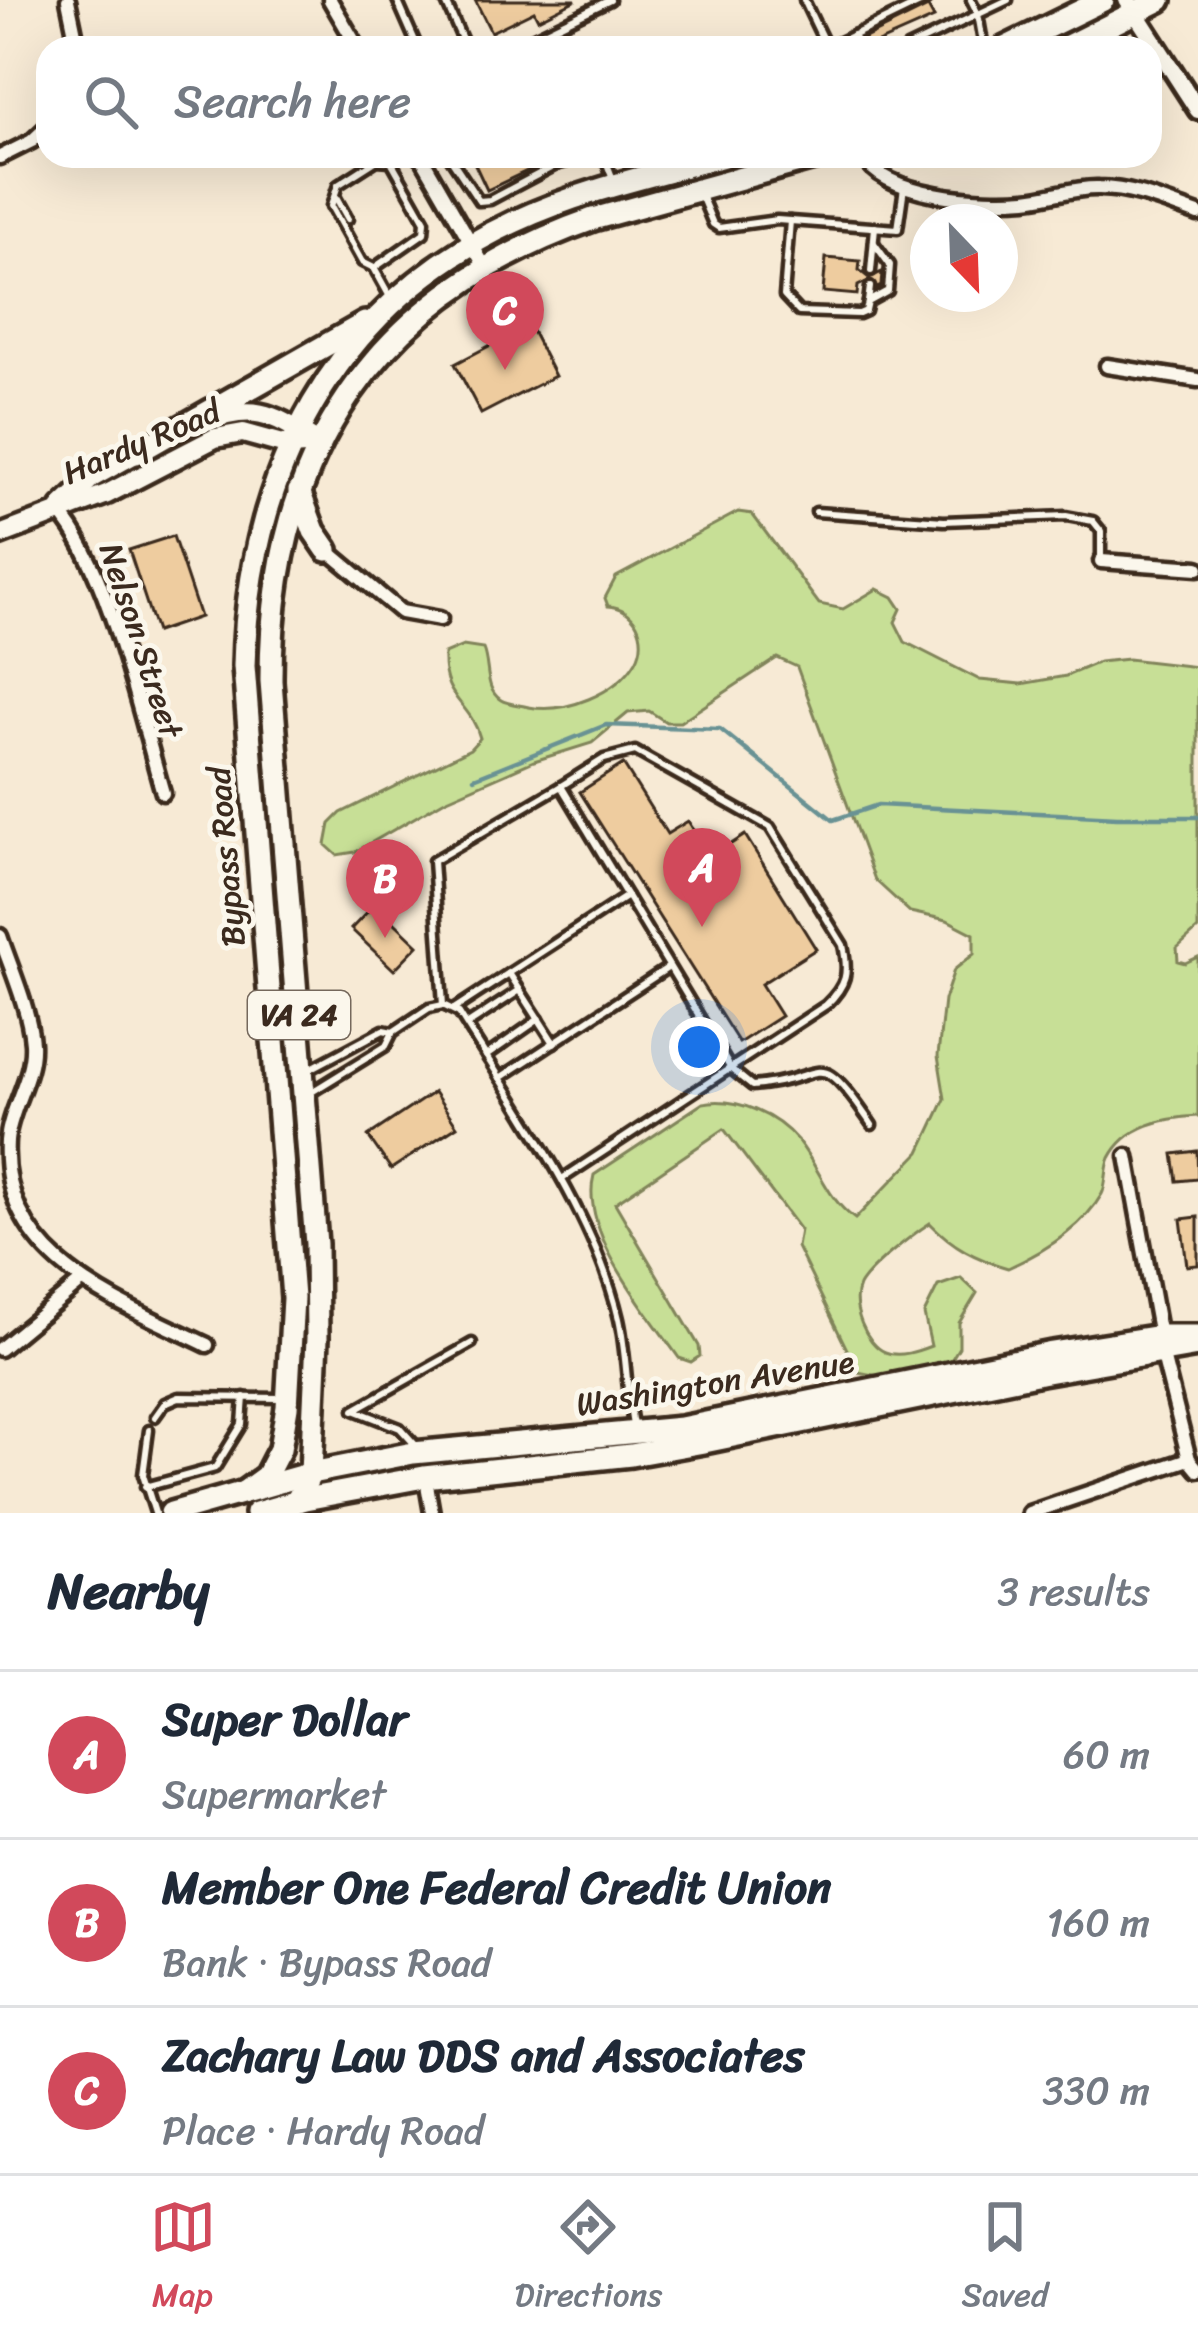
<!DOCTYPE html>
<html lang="en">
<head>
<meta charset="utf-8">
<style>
  :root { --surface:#fff; --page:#f6f6f7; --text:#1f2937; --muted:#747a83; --line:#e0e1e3; --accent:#d1495b }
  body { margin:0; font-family:Sriracha,sans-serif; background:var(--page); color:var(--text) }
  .compass { position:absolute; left:910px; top:204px; width:108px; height:108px; border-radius:50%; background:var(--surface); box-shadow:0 12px 48px #0002; rotate:157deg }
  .you { position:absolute; left:699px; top:1047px; width:42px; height:42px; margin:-30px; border:9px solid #fff; border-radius:50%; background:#1a73e8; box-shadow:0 0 0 18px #1a73e833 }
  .badge { display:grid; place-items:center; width:78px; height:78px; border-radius:50%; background:var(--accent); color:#fff; font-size:39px; font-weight:700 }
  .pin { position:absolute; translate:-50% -99px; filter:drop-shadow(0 3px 6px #0008) }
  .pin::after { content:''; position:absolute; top:63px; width:42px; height:36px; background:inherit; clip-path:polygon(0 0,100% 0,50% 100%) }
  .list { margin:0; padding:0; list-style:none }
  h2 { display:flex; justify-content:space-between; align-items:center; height:156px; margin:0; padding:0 48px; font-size:51px }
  h2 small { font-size:39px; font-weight:400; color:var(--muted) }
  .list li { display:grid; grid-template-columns:78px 1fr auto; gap:36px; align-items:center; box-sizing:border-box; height:168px; padding:0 48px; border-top:3px solid var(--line) }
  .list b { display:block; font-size:45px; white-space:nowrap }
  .list p { margin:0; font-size:39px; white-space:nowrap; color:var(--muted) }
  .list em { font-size:39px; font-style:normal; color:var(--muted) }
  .icon { flex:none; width:66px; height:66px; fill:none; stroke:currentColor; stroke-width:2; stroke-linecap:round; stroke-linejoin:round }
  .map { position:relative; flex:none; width:1198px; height:1513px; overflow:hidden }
  .search { position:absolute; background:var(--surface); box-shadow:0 12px 48px #0002; left:36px; right:36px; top:36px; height:132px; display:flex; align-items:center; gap:30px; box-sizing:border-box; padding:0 42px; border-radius:36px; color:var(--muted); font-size:45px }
  .sheet { height:660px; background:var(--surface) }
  nav { display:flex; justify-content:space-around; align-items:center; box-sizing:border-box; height:168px; border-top:3px solid var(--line); background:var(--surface); font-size:33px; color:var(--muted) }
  nav a { display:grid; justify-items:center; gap:6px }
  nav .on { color:var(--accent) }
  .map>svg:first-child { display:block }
</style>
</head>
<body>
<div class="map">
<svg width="1198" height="1513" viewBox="0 0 1198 1513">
  <rect width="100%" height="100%" fill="#f7ead5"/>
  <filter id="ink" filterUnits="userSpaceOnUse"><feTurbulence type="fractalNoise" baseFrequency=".00833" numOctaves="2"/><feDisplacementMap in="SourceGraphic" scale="24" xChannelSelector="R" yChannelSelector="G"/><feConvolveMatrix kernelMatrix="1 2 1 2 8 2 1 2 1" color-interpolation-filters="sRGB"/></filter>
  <g filter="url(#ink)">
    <path fill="#c7df96" stroke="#81845a" stroke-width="3" d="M738,512L752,514L819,604L843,609L877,589L893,597L901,609L895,622L905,642L980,680L1021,684L1066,676L1099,662L1128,659L1198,667V929L1177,948L1178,961L1185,963L1198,957V1116C1164,1118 1127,1125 1110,1158C1105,1169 1107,1184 1102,1194C1082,1229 1043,1252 1008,1268C976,1259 953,1247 930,1223C913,1234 868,1269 859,1286C850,1306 866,1344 885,1352C899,1358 918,1351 931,1346L924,1314L938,1286L961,1278L977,1293L959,1323V1347L950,1362L878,1376L858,1372L797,1247L800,1230L724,1129L615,1203L699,1346L700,1356L691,1362L679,1358C647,1312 579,1232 594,1175L703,1103C735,1096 777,1115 798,1141C819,1167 827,1199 855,1219L920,1152L945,1099L938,1056L944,1000L954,970L974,954V934L947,920L910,912L875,880L797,667L777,658L680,722H666L649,711L628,713L592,743L534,761L445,800L355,852L337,855L326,845L330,824L341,813L470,749L480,738C470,701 442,701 444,654L463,646L483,649C490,665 484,689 501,700C507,704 521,705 529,707C564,714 617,694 636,661C650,636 634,607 608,606L605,598L616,577Z"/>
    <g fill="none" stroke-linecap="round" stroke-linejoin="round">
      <path stroke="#699294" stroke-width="4.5" d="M474,778L606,725L720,729L833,820L878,805L1117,817H1198"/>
    </g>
    <g fill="#eecc9f" stroke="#3b2a1e" stroke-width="3">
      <path d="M475,0H576L538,19L534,11L491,32Z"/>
      <path d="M928,7L934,18L866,48L863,39Z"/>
      <path d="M471,156H525L531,169L487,190Z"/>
      <path d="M826,258L860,261L859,270L869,278L882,272L881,286L877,288L870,280L858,286L857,295L823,292Z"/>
      <path d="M529,325L555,376L481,414L455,364Z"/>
      <path d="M173,536L200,617L156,632L129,550Z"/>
      <path d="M623,764L667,834L688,821L711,857L745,835L816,949L761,984L781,1016L739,1043L580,792Z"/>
      <path d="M375,904L418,945L394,970L351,929Z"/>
      <path d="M434,1092L457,1126L391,1169L368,1136Z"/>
      <path d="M1197,1151L1198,1179L1177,1181L1173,1154Z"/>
      <path d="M1198,1217V1265L1187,1266L1181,1219Z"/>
    </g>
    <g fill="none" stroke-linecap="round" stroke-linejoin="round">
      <defs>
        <g id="service">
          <path d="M397,0L418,48"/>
          <path d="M445,0L466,48"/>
          <path d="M804,0L827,48"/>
          <path d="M971,0L978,14L984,48"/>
          <path d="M853,35L859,48"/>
          <path d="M511,48L610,0"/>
          <path d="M827,48L926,0"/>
          <path d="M907,48L1008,0"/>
          <path d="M449,156L479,201L490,200L556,165"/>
          <path d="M552,156L556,165L588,156"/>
          <path d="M604,156L614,182"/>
          <path d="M700,193L713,224L719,228L777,220L898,229L904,187"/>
          <path d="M335,196L348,219"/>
          <path d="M790,221L784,296L799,312L859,314L866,311L868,302L888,291L890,265L874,243"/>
          <path d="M374,268L362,262L331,206L338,185L377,160L391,161L425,221L424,233L374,268L389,295"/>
          <path d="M871,271L875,227"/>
          <path d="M868,302L870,287"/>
          <path d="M816,512L944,521L1066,516L1093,521L1101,531V561"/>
          <path d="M561,786L604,759L635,751L770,827L843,945C849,973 847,985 826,1005L562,1179"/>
          <path d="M509,973L554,1043"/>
          <path d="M443,1005L433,861L561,786L731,1069L752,1086C832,1080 814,1041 872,1125"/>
          <path d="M454,1009L627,896"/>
          <path d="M468,1024L520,990"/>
          <path d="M486,1056L539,1019"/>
          <path d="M310,1069L383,1030L393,1032"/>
          <path d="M500,1078L669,967"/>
          <path d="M310,1093L386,1046L393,1032L429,1008L443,1005L459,1013C515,1104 595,1214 619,1319C627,1355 626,1393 634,1430"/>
          <path d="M155,1417L165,1403L179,1397L280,1398"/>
          <path d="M149,1430L143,1475L155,1513"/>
          <path d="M419,1449L400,1428L354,1410L472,1343"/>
          <path d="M145,1487L215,1468L242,1424L244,1397"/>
        </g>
        <g id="minor">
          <path d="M68,0L78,48"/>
          <path d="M330,0L358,48"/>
          <path d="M421,156L485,267"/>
          <path d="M863,156C884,197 984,203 1026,199C1050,197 1074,187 1099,188C1133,188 1167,203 1198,214"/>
          <path d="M0,157L32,141L48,126"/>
          <path d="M1107,366L1198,380"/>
          <path d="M58,511C108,565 141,718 163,793"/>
          <path d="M327,550L401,612L440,619"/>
          <path d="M1101,561L1198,568"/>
          <path d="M0,936C11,969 29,1008 32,1043C34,1077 10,1107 7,1141C0,1261 119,1302 207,1345"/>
          <path d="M1127,1156L1160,1336"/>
          <path d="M0,1349L81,1282"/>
          <path d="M1162,1352L1189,1459L1198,1470"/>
          <path d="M425,1473L432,1513"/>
          <path d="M1029,1513L1189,1459"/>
        </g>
        <path id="tertiary" d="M1127,0L1198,110"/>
        <g id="secondary">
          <path d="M204,422C253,404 270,412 312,439"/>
          <path d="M61,507L92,478L146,448"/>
          <path d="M0,535L107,494L215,438L243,433L290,446L320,444"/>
        </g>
        <g id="primary">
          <path d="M1005,48L1103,0"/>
          <path d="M1064,48L1160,0"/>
          <path d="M136,453L365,323"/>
          <path d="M299,491L314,531L327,550"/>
          <path d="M244,1492L266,1476L280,1449L287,1407L293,1298L244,666C248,475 334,305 514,222C580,191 653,175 723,156"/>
          <path d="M296,1502L311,1473L317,1338L316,1244L271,681C270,453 376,295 593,219L821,156"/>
          <path d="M171,1513L311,1473L413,1453L681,1428L1052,1353L1160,1336H1198"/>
          <path d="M256,1513L305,1499L424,1477L631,1455L704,1442L1041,1373L1198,1346"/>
        </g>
      </defs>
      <use href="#service" stroke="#3b2a1e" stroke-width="15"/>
      <use href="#minor" stroke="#3b2a1e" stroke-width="21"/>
      <use href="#tertiary" stroke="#3b2a1e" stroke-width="26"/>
      <use href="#secondary" stroke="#3b2a1e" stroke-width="27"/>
      <use href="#primary" stroke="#3b2a1e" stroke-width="30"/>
      <use href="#service" stroke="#fbf7ec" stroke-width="6"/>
      <use href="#minor" stroke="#fbf7ec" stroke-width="12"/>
      <use href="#tertiary" stroke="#fbf7ec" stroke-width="16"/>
      <use href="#secondary" stroke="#fbf7ec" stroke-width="18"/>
      <use href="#primary" stroke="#fbf7ec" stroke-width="21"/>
    </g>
  </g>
  <g text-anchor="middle" stroke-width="10" stroke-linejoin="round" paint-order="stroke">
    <rect fill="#fbf7ec" stroke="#75685c" stroke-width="3" x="248" y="991" width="102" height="48" rx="9"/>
    <g font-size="30" font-weight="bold" fill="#3b2a1e">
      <text x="299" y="1025">VA 24</text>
    </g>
    <g font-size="33" fill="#3b2a1e" stroke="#fbf7ec">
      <text transform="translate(141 441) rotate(-23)" y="12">Hardy Road</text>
      <text transform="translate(142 640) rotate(72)" y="12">Nelson Street</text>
      <text transform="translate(225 857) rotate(-95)" y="12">Bypass Road</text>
      <text transform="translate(715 1382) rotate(-9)" y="12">Washington Avenue</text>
    </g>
  </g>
</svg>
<svg class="compass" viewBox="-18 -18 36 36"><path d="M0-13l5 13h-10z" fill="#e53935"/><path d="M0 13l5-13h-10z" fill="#747a83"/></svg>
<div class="you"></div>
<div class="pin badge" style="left:702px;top:927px">A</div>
<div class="pin badge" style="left:385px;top:938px">B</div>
<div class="pin badge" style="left:505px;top:370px">C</div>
<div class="search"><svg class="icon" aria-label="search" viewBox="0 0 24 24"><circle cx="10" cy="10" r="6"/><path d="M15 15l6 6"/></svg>Search here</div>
</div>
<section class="sheet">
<h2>Nearby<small>3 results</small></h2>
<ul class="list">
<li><span class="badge">A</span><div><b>Super Dollar</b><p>Supermarket</p></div><em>60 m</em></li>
<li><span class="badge">B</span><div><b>Member One Federal Credit Union</b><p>Bank · Bypass Road</p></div><em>160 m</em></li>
<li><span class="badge">C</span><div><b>Zachary Law DDS and Associates</b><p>Place · Hardy Road</p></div><em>330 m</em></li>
</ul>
</section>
<nav>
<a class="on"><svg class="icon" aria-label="map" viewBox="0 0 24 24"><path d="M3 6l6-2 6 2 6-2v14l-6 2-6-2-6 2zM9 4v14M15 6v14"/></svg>Map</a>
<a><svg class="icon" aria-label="directions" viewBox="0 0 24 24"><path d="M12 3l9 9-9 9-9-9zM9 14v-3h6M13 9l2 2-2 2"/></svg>Directions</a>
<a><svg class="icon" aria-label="saved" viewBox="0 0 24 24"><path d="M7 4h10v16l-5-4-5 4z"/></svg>Saved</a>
</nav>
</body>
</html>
